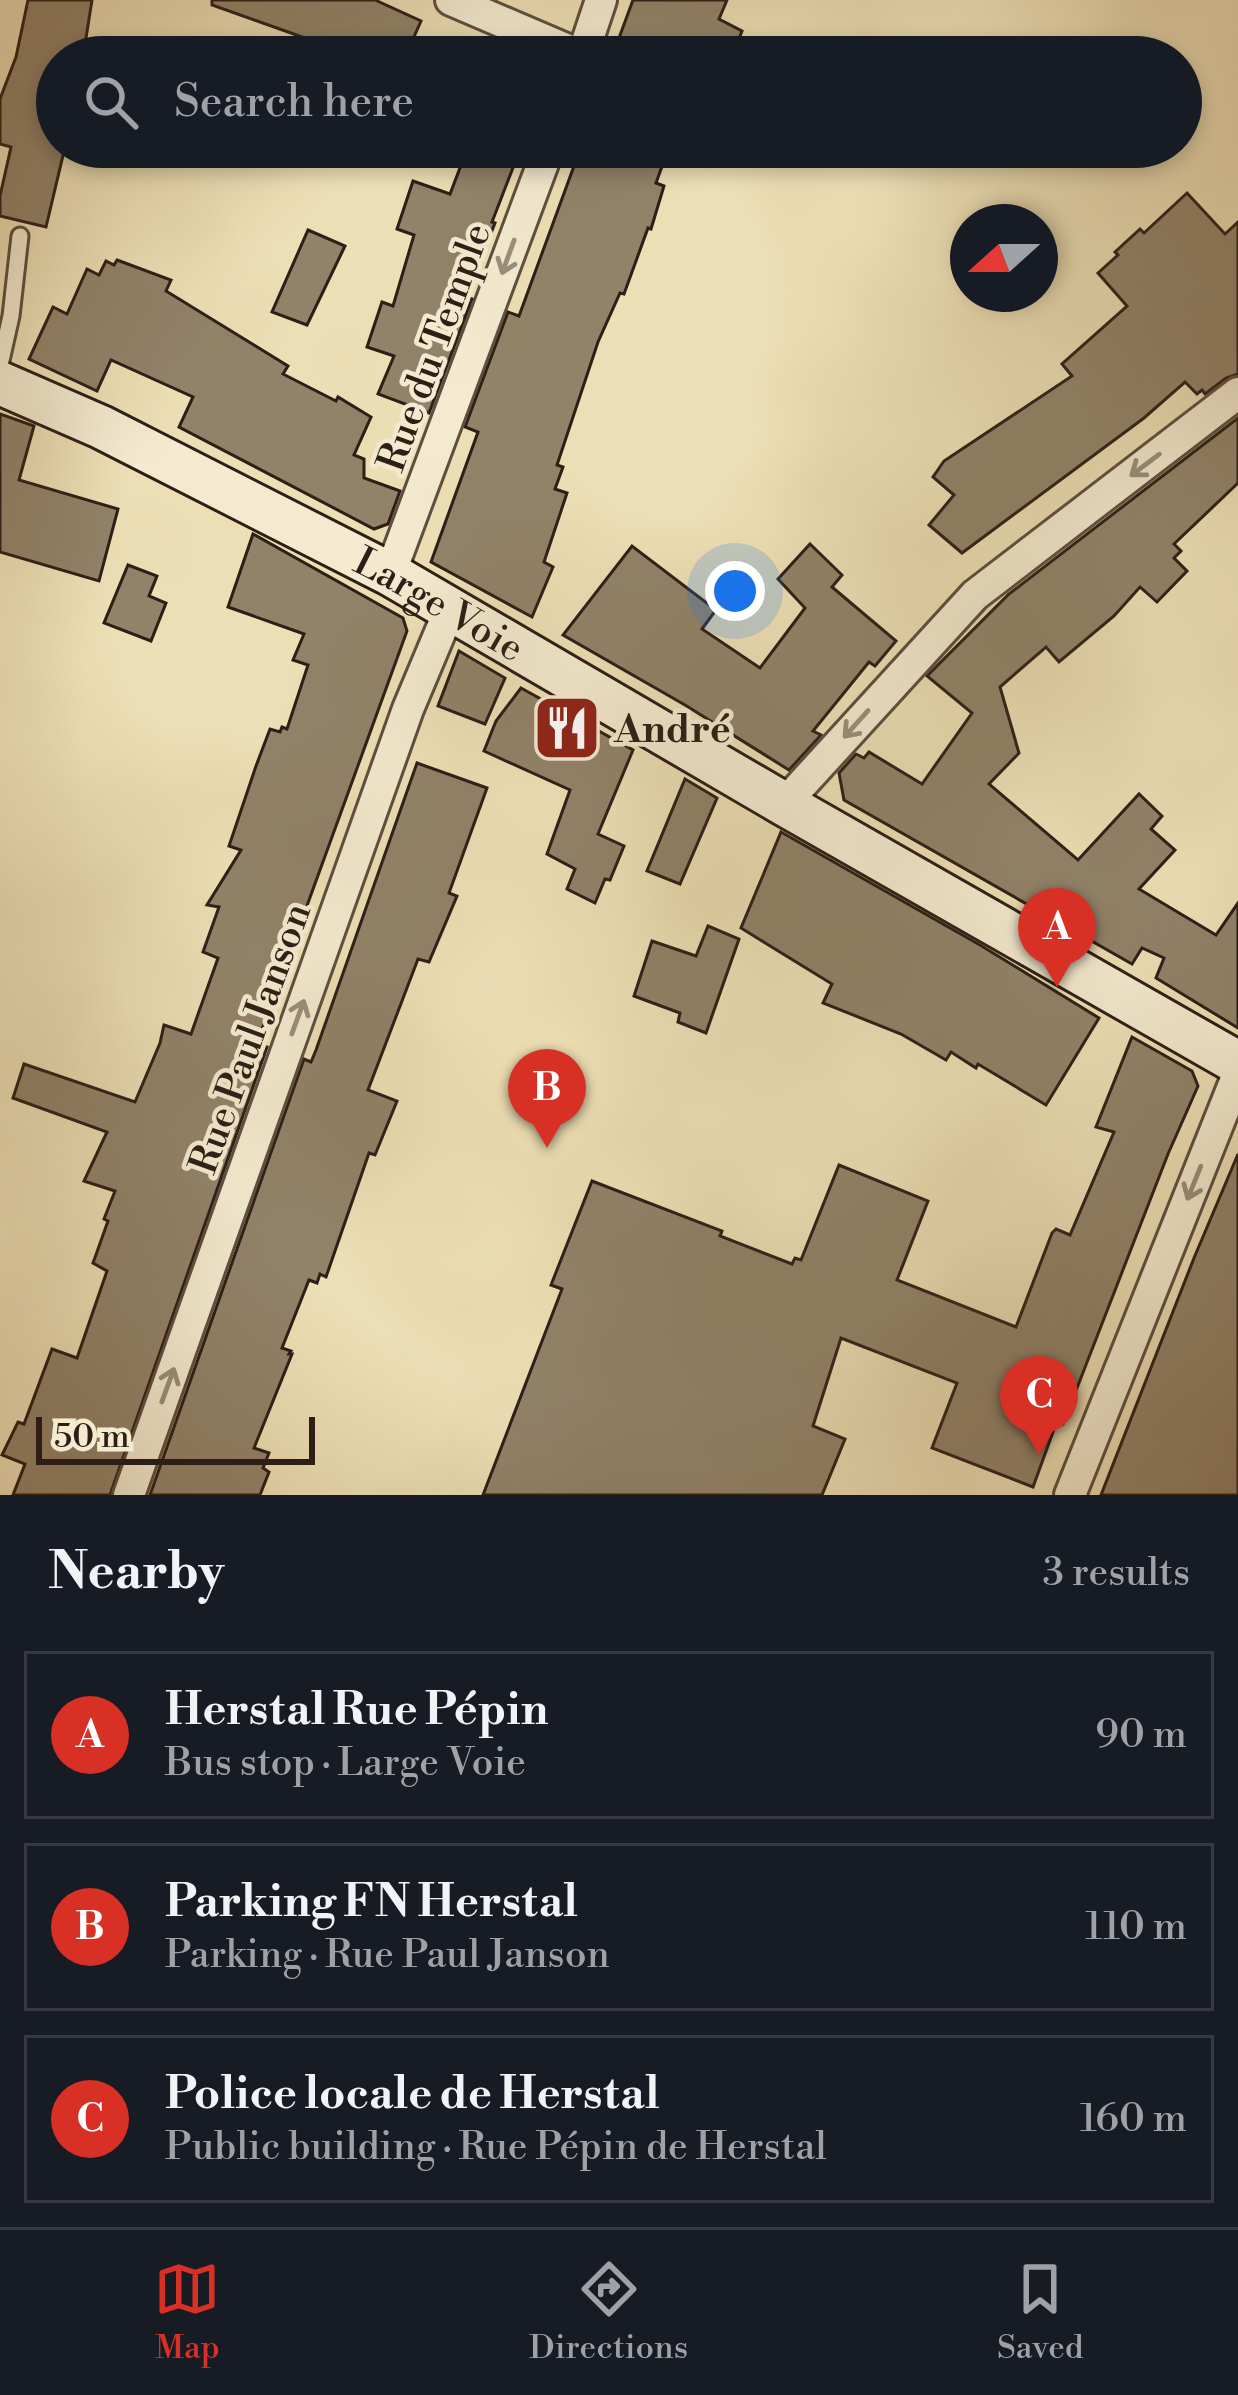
<!DOCTYPE html>
<html lang="en">
<head>
<meta charset="utf-8">
<style>
  :root { --surface:#171b24; --page:#20242c; --text:#f1f3f6; --muted:#9ea1a6; --line:#363941; --accent:#d93025 }
  body { margin:0; font-family:"Libre Bodoni",serif; background:var(--page); color:var(--text) }
  .compass { position:absolute; left:950px; top:204px; width:108px; height:108px; border-radius:50%; background:var(--surface); box-shadow:0 6px 18px #0003; rotate:249deg }
  .scale { position:absolute; left:36px; bottom:30px; width:279px; box-sizing:border-box; padding-left:12px; border:6px solid #2d1e16; border-top:0; font-size:33px; line-height:42px; white-space:nowrap; color:#2d1e16; -webkit-text-stroke:9px #f3eacf; paint-order:stroke }
  .you { position:absolute; left:735px; top:591px; width:42px; height:42px; margin:-30px; border:9px solid #fff; border-radius:50%; background:#1a73e8; box-shadow:0 0 0 18px #1a73e833 }
  .badge { display:grid; place-items:center; width:78px; height:78px; border-radius:50%; background:var(--accent); color:#fff; font-size:39px; font-weight:700 }
  .pin { position:absolute; translate:-50% -99px; filter:drop-shadow(0 3px 6px #0008) }
  .pin::after { content:''; position:absolute; top:63px; width:42px; height:36px; background:inherit; clip-path:polygon(0 0,100% 0,50% 100%) }
  .list { margin:0; padding:0; list-style:none }
  h2 { display:flex; justify-content:space-between; align-items:center; height:156px; margin:0; padding:0 48px; font-size:51px }
  h2 small { font-size:39px; font-weight:400; color:var(--muted) }
  .list li { display:grid; grid-template-columns:78px 1fr auto; gap:36px; align-items:center; box-sizing:border-box; height:168px; margin:0 24px 24px; padding:0 24px; border:3px solid var(--line); border-radius:0px }
  .list b { display:block; font-size:45px; white-space:nowrap }
  .list p { margin:0; font-size:39px; white-space:nowrap; color:var(--muted) }
  .list em { font-size:39px; font-style:normal; color:var(--muted) }
  .icon { flex:none; width:66px; height:66px; fill:none; stroke:currentColor; stroke-width:2; stroke-linecap:round; stroke-linejoin:round }
  .map { position:relative; flex:none; width:1238px; height:1495px; overflow:hidden }
  .search { position:absolute; background:var(--surface); box-shadow:0 6px 18px #0003; left:36px; right:36px; top:36px; height:132px; display:flex; align-items:center; gap:30px; box-sizing:border-box; padding:0 42px; border-radius:66px; color:var(--muted); font-size:45px }
  .sheet { height:732px; background:var(--surface) }
  nav { display:flex; justify-content:space-around; align-items:center; box-sizing:border-box; height:168px; border-top:3px solid var(--line); background:var(--surface); font-size:33px; color:var(--muted) }
  nav a { display:grid; justify-items:center; gap:6px }
  nav .on { color:var(--accent) }
  .map>svg:first-child { display:block }
</style>
</head>
<body>
<div class="map">
<svg width="1238" height="1495" viewBox="0 0 1238 1495">
  <rect width="100%" height="100%" fill="#eddfb5"/>
  <filter id="stains"><feTurbulence type="fractalNoise" baseFrequency=".00167" numOctaves="4"/><feColorMatrix values="0 0 0 0 .2 0 0 0 0 .09 0 0 0 0 .02 0 0 0 .5 -.17"/></filter>
  <radialGradient id="worn" r=".72"><stop offset=".6" stop-color="#630" stop-opacity="0"/><stop offset="1" stop-color="#630" stop-opacity=".3"/></radialGradient>
  <g fill="#918269" stroke="#2d1e16" stroke-width="3">
    <path d="M28,0H92L83,57H57V147H65L46,227L0,216V196L11,147L0,144V99L16,57Z"/>
    <path d="M212,0H375L421,21L405,57H358L212,5Z"/>
    <path d="M633,0H727L719,19L742,31L732,57H612Z"/>
    <path d="M468,147H521L492,222L495,223L466,297L472,299L429,413L378,394L394,356L367,347L382,302L393,306L414,235L397,229L413,181L450,194Z"/>
    <path d="M581,147H669L656,183L664,186L651,229L648,228L624,294L620,293L598,342L557,465L563,467L555,489L567,493L544,562L553,567L532,617L431,562L478,432L465,427L508,312L519,316Z"/>
    <path d="M1187,193L1225,234L1238,222V374L1226,378L1205,394L1202,390L1197,394L1185,382L1144,418L962,553L929,525L954,495L933,477L944,461L1072,376L1062,364L1127,306L1098,273L1118,255L1115,252L1140,229L1144,233Z"/>
    <path d="M308,230L345,246L307,325L272,312Z"/>
    <path d="M117,260L171,280L166,291L288,366L283,374L336,401L338,397L371,417L354,455L364,459V478L400,491L388,524L374,529L179,427L193,397L111,360L97,391L29,359L53,307L67,314L87,269L99,275L106,261L114,265Z"/>
    <path d="M0,414L34,426L19,480L118,509L99,581L0,552Z"/>
    <path d="M1238,418V483L1174,544L1181,551L1174,558L1187,571L1157,602L1140,587L1114,616L1059,662L1046,647L1000,687L1019,753L989,784L1078,860L1139,794L1162,816L1151,829L1175,850L1139,889L1216,935L1238,903V1028L1156,978L1164,958L1142,948L1132,964L844,800L839,773L856,754L864,758L869,752L922,784L972,713L927,676L1009,594Z"/>
    <path d="M253,534L403,618L407,631L257,1043L267,1047L110,1495H13L25,1464L2,1455L18,1422L24,1424L52,1349L77,1358L107,1271L93,1263L108,1221L104,1219L115,1191L84,1181L107,1132L13,1098L24,1064L135,1102L160,1043L164,1025L191,1034L218,958L203,952L219,907L207,905L241,850L229,846L256,766L270,729L280,732L282,727L287,729L308,665L293,660L304,634L228,607Z"/>
    <path d="M810,544L842,575L832,587L896,641L875,666L869,662L813,731L821,735L789,770L685,705L563,635L632,546L716,610L702,629L760,668L805,608L778,579Z"/>
    <path d="M128,565L157,576L149,596L166,603L151,641L104,623Z"/>
    <path d="M459,651L505,678L485,724L438,706Z"/>
    <path d="M521,688L633,750L598,834L624,846L610,880L605,879L595,903L567,889L575,869L547,854L570,790L484,751L496,721Z"/>
    <path d="M417,763L487,788L449,893L457,896L429,962L418,959L368,1090L397,1101L375,1155L369,1153L326,1277L320,1274L317,1283L309,1280L282,1348L291,1351L289,1354H292L254,1448L269,1453L263,1468L269,1472L260,1495H150L304,1059L311,1062L316,1050Z"/>
    <path d="M685,779L717,798L680,884L647,871Z"/>
    <path d="M781,832L980,945L1099,1018L1046,1105L978,1064L976,1068L951,1052L946,1060L901,1034L823,1003L832,984L741,928Z"/>
    <path d="M708,926L739,939L706,1033L678,1022L680,1013L634,996L652,941L696,956Z"/>
    <path d="M1132,1037L1192,1071L1198,1086L1168,1154L1063,1424L1057,1421L1033,1487L932,1448L957,1383L841,1338L813,1426L845,1439L822,1495H483L562,1289L551,1285L592,1181L722,1231L720,1236L792,1264L795,1258L801,1260L839,1165L928,1201L897,1280L1016,1327L1052,1233L1056,1229L1070,1235L1114,1132L1096,1127Z"/>
    <path d="M1238,1154V1495H1101L1194,1258Z"/>
  </g>
  <g fill="none" stroke-linecap="round" stroke-linejoin="round">
    <defs>
      <path id="lane" d="M0,365L11,316L20,236"/>
      <g id="street">
        <path d="M451,0L582,56"/>
        <path d="M582,57L601,0"/>
        <path d="M390,574L549,147"/>
        <path d="M784,804L975,595L1238,393"/>
        <path d="M129,1495L408,709L450,609"/>
        <path d="M1070,1495L1238,1074"/>
      </g>
      <g id="secondary">
        <path id="s1" d="M0,383L101,427L390,574L784,804L1238,1063"/>
      </g>
    </defs>
    <use href="#lane" stroke="#5d4e3e" stroke-width="21"/>
    <use href="#street" stroke="#5d4e3e" stroke-width="36"/>
    <use href="#secondary" stroke="#2d1e16" stroke-width="48"/>
    <use href="#lane" stroke="#f3eacf" stroke-width="15"/>
    <use href="#street" stroke="#f3eacf" stroke-width="30"/>
    <use href="#secondary" stroke="#f3eacf" stroke-width="42"/>
  </g>
  <defs><path id="oneway-shaft" d="M-6 0H5M1.5-3L5.5 0L1.5 3" fill="none" stroke-width="1.6" stroke-linecap="round" stroke-linejoin="round" transform="scale(3)"/></defs>
  <g stroke="#9a8e7c">
    <use href="#oneway-shaft" transform="translate(508 257) rotate(110)"/>
    <use href="#oneway-shaft" transform="translate(1145 465) rotate(143)"/>
    <use href="#oneway-shaft" transform="translate(856 724) rotate(132)"/>
    <use href="#oneway-shaft" transform="translate(298 1017) rotate(-70)"/>
    <use href="#oneway-shaft" transform="translate(1194 1183) rotate(112)"/>
    <use href="#oneway-shaft" transform="translate(168 1385) rotate(-70)"/>
  </g>
  <defs>
    <symbol id="restaurant-square" viewBox="-11 -11 22 22"><rect x="-9" y="-9" width="18" height="18" rx="4" fill="#8f2418" stroke="#f3eacf"/><path d="M-5-6h1v4h1v-4h1v4h1v-4h1v5L-1.5 .5V6h-2V.5L-5-1ZM5-6V6H3V1.5H1.5Q1.5-4 5-6Z" fill="#fff"/></symbol>
  </defs>
  <g fill-rule="evenodd">
    <use href="#restaurant-square" x="529" y="690" width="76" height="76"/>
  </g>
  <g text-anchor="middle" stroke-width="9" stroke-linejoin="round" paint-order="stroke">
    <g font-size="39" fill="#2d1e16" stroke="#f3eacf">
      <text transform="translate(433 347) rotate(-70)" y="14">Rue du Temple</text>
      <text dy="14" stroke="none"><textPath href="#s1" startOffset="492">Large Voie</textPath></text>
      <text transform="translate(249 1038) rotate(-70)" y="14">Rue Paul Janson</text>
    </g>
    <g font-size="39" font-weight="bold" fill="#2d1e16" stroke="#f3eacf" text-anchor="start">
      <text x="614" y="742">André</text>
    </g>
  </g>
  <rect width="100%" height="100%" filter="url(#stains)"/>
  <rect width="100%" height="100%" fill="url(#worn)"/>
</svg>
<svg class="compass" viewBox="-18 -18 36 36"><path d="M0-13l5 13h-10z" fill="#e53935"/><path d="M0 13l5-13h-10z" fill="#9ea1a6"/></svg>
<div class="scale">50 m</div>
<div class="you"></div>
<div class="pin badge" style="left:1057px;top:987px">A</div>
<div class="pin badge" style="left:547px;top:1148px">B</div>
<div class="pin badge" style="left:1039px;top:1455px">C</div>
<div class="search"><svg class="icon" aria-label="search" viewBox="0 0 24 24"><circle cx="10" cy="10" r="6"/><path d="M15 15l6 6"/></svg>Search here</div>
</div>
<section class="sheet">
<h2>Nearby<small>3 results</small></h2>
<ul class="list">
<li><span class="badge">A</span><div><b>Herstal Rue Pépin</b><p>Bus stop · Large Voie</p></div><em>90 m</em></li>
<li><span class="badge">B</span><div><b>Parking FN Herstal</b><p>Parking · Rue Paul Janson</p></div><em>110 m</em></li>
<li><span class="badge">C</span><div><b>Police locale de Herstal</b><p>Public building · Rue Pépin de Herstal</p></div><em>160 m</em></li>
</ul>
</section>
<nav>
<a class="on"><svg class="icon" aria-label="map" viewBox="0 0 24 24"><path d="M3 6l6-2 6 2 6-2v14l-6 2-6-2-6 2zM9 4v14M15 6v14"/></svg>Map</a>
<a><svg class="icon" aria-label="directions" viewBox="0 0 24 24"><path d="M12 3l9 9-9 9-9-9zM9 14v-3h6M13 9l2 2-2 2"/></svg>Directions</a>
<a><svg class="icon" aria-label="saved" viewBox="0 0 24 24"><path d="M7 4h10v16l-5-4-5 4z"/></svg>Saved</a>
</nav>
</body>
</html>
